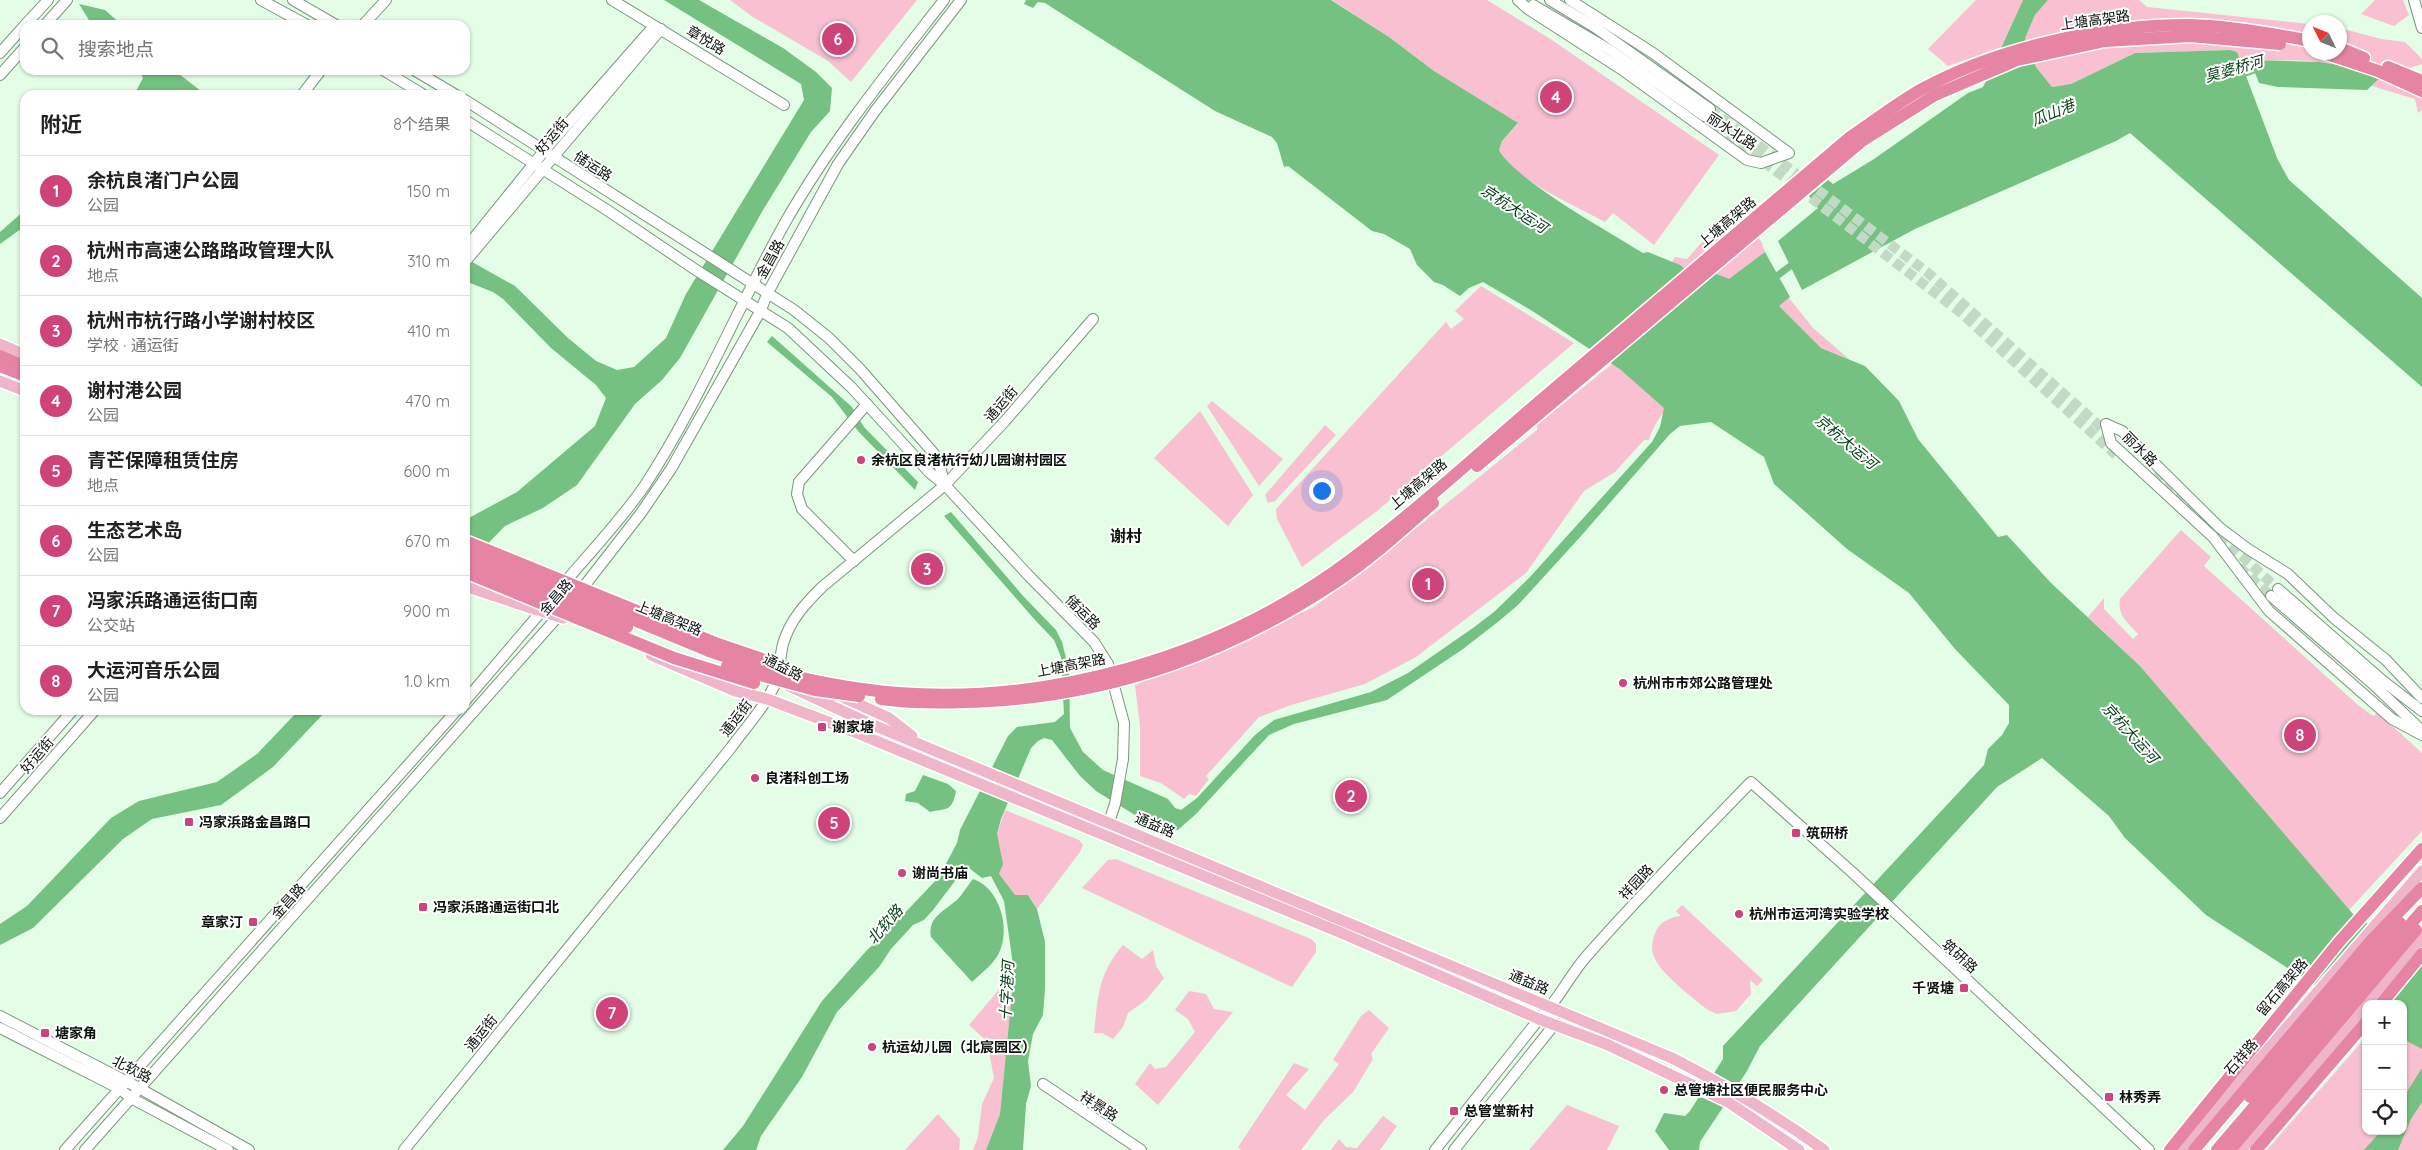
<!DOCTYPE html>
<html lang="zh">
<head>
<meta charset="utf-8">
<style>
  :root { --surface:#fff; --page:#f6f6f6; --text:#222; --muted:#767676; --line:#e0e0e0; --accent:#ce437a }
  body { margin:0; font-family:Quicksand,"Noto Sans SC",sans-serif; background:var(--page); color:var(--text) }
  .controls { position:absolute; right:15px; bottom:15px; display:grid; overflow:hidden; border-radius:10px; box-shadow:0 1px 4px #0004 }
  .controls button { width:45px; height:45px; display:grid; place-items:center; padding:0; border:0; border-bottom:1px solid var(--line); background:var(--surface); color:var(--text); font:25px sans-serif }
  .compass { position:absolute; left:2302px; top:15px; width:45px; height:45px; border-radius:50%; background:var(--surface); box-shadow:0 1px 4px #0004; rotate:313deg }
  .you { position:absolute; left:1321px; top:490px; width:18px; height:18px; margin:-12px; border:4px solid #fff; border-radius:50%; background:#1a73e8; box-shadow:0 0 0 8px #1a73e833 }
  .badge { display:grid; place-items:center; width:32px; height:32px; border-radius:50%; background:var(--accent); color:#fff; font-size:16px; font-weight:700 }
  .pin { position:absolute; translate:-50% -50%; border:2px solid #fff; box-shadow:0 1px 5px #0006 }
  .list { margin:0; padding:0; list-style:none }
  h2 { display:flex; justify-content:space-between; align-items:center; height:65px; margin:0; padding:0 20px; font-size:21px }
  h2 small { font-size:16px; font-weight:400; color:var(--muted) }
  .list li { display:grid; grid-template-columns:32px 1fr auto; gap:15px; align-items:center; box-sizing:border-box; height:70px; padding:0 20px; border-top:1px solid var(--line) }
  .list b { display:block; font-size:19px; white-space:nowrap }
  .list p { margin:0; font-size:16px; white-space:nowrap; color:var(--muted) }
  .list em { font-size:16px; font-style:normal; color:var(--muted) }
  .icon { flex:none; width:28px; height:28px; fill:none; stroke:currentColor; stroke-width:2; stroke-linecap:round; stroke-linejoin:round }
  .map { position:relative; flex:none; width:2422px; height:1150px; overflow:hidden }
  .search { position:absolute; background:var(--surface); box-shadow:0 1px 4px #0004; left:20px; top:20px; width:450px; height:55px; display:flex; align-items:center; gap:12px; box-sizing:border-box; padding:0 18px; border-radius:15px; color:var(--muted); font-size:19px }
  .panel { position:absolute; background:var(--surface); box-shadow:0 1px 4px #0004; left:20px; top:90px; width:450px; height:625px; border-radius:15px }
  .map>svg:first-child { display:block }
</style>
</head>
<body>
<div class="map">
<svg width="2422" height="1150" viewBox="0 0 2422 1150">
  <rect width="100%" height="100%" fill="#e3fde6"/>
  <g fill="#f8c0d0">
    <path d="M730,0H917L851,82L828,61L753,17Z"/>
    <path d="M1332,0H1487L1552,40L1719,155L1654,245L1613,213L1605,222C1573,204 1517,182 1499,150L1502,141L1518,124L1434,71L1389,37Z"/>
    <path d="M1976,0H2023L2001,47L1948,66L1928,49Z"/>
    <path d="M2048,0H2139L2147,7L2309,24L2310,52H2340V28L2381,39L2405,42L2422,59V64C2397,75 2347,65 2319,62C2296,59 2273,61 2250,60L2242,66L2237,52L2230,50L2135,53L2071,84L2052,87L2036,67L2025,38L2035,15Z"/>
    <path d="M2375,0H2403L2409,15L2394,26L2361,14Z"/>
    <path d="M2380,78L2422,98V110L2418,113L2415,99L2372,86Z"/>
    <path d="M1746,219L1762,243L1765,252L1729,280L1704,269L1696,277L1672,262L1675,257L1687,259L1704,240L1709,243L1721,233L1725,234Z"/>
    <path d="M1481,286L1574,343L1377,511L1302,567L1277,519L1276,509L1446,322L1451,329L1464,319L1455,311Z"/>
    <path d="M1789,298L1813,328L1849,359L1821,348L1778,306Z"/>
    <path d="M1617,360L1673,396C1666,410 1652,426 1649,440H1644L1615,472L1584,491L1526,573L1416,657L1365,684L1291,705L1259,717L1206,776L1209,779L1196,796L1189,794L1184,799L1161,783L1140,776V726L1135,685L1232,647L1298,611L1301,613L1312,608L1366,569L1537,430V425Z"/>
    <path d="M1212,401L1283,459L1259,486L1207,406Z"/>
    <path d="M1200,411L1253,495L1228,526L1154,458Z"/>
    <path d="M1325,425L1336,435L1275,501L1268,503L1265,495Z"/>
    <path d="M2181,530L2211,557L2204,566L2358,705L2373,716L2378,713L2422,753V831L2349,910L2140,666L2088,617L2104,598V609L2133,639L2138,634C2128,623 2117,615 2120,599Z"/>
    <path d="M1005,810L1079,840L1083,845L1080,852L1037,909L1030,897L1015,898L997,874V834Z"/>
    <path d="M1116,859L1311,939L1316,944V952L1292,987L1082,888L1108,860Z"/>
    <path d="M1682,905L1763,980L1757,986L1750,980L1751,994L1736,1011L1717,1014L1708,1010C1694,999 1657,971 1653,954C1651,947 1653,938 1656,931C1661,921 1671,917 1681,916L1676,911Z"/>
    <path d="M1123,945L1142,959L1153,950L1156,966L1164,978L1146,1000L1128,1013L1123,1027L1113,1039L1102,1033H1094C1098,997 1098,974 1123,945Z"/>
    <path d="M1014,972L1000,1114L986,1150H973L978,1137L982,1104L994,1078L987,1041L969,1025Z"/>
    <path d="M1189,991L1206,994L1214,1009L1233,1012L1158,1105L1135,1084L1150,1063L1155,1069L1166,1067L1195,1032L1188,1019L1175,1010Z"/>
    <path d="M1369,1010L1389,1028L1371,1054L1373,1059L1353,1092L1324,1120L1301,1150H1241L1238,1147L1294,1063L1309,1069L1286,1095L1305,1110L1339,1064L1333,1060L1361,1016Z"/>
    <path d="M2403,1025L2422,1037V1150H2267L2366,1037V1131H2403Z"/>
    <path d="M1567,1105L1619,1126L1607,1150H1529Z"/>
    <path d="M938,1114L960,1139L959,1150H905Z"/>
    <path d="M1383,1116L1397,1126L1380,1150H1331L1339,1139L1346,1147L1357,1148Z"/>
  </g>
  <g fill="#74c181">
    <path d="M664,0H699L783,48L816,72L832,88L830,111L811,132L763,210L680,358L662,380L635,404L577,485L543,508L505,526L465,567V522L467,519L517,492L595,426L606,398L596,385L551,348L503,299L493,292L465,281V258L515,286L568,338L596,361L617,370L634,367L666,338L686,294L804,100L801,84Z"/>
    <path d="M1026,0H1331L1389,37L1434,71L1518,123L1502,141L1499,150C1516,181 1610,232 1643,253L1648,252L1680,265L1695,277L1704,269L1729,279L1765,252L1790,297L1779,306L1821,348L1865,366L1899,401L1918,439L1998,537L2007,535L2051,583L2140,666L2353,914L2422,959V1049L2403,1039V1004H2366V1019L2206,915L2125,838L2109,816L2042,758L1997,787L1760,1046L1747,1071L1700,1142L1699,1150H1669L1655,1131L1664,1113L1685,1116L1690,1111L1723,1059V1046L1984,765L1988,749L2002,735L2009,723V705L1955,649L1909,593L1847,549L1774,484L1764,457L1711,422L1680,426L1670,434L1581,536L1518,605L1499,621L1463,649L1387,700L1294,724L1269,735L1196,814L1178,830L1170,831L1135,815L1096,791L1080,776L1052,740L1044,738L1038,741L1031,748L1001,819L997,834L1003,864L999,874L1015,895H1028L1037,909L1045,942V989L1043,1015L1033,1034L1028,1061L1031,1086L1026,1104L1023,1150H986L1000,1114L1014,972L1004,901L991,876L982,878L969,868L961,873L933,910L924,920L913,925L891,949L879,967L837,1012L802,1077L761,1136L756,1150H723L743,1126L822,1001L868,949L881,938L939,877L957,843L960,830L1008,736L1017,727L1055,722L1064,714L1061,657L1054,640L1036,621L944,516L951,512L1024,597L1056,630L1062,642L1069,670L1070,728L1083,752L1103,770L1168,799L1175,808L1181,810L1197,798L1255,735L1274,720L1371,692L1408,673L1473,628L1494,612L1530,577L1652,442L1660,427L1664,408L1621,370L1534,312L1483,282L1469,288L1460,296L1443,285L1434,282L1417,265L1410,249L1384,234L1372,231L1288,166L1284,167L1277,143L1272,137L1215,111L1045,3L1038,2L1033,8L1024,4Z"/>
    <path d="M2023,0H2048L2035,15L2025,38L2036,67L2052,87L2071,84L2135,53L2230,50L2237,52L2277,158L2289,180L2422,298V387L2130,133L2116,141L1915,229L1802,290L1778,241L1818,208L1809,196L1828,180L1833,184L1874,159L1968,93L1983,87Z"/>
    <path d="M79,4L105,10L122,25H92Z"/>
    <path d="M2250,60L2319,62L2346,66L2380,78L2367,90L2278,87L2259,83Z"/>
    <path d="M139,70H174L206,95H134L143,78Z"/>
    <path d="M25,210V226L0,244V232Z"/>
    <path d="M772,336L852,407L864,427L918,482L915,490L858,431L832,397L767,342Z"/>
    <path d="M299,710H327L273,767L221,805L152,819L123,839L33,928L0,945V924L27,906L111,818L139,801L217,782L257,754Z"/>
    <path d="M923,775L948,784L956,791C952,812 947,808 930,812L918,803L905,801L906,794L915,791Z"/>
    <path d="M973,879C1000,888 1011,929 999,953C994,964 980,974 972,982L931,937C927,916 947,910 959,898C964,892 968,885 973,879Z"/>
    <path d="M2422,1068V1102L2411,1119L2398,1150H2364L2381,1131H2403V1098Z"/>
  </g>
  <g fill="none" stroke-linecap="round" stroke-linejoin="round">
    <path stroke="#74c181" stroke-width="2" d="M2244,76L2256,72"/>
    <path stroke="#74c181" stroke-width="7" d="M1770,281L1797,261"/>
    <g stroke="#c2dac5" stroke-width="10" stroke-dasharray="10 5" stroke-linecap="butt">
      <path d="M1710,109L1927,272L2111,436"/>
      <path d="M1704,116L1960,312L2116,455"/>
      <path d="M2153,475L2278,589"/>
      <path d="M2239,567L2271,596"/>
    </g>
    <defs>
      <g id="secondary">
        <path d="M261,0L307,25"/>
        <path d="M293,0L336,25"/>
        <path d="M612,0L784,105"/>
        <path d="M1518,0L1528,9L1621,69L1747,160L1761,163L1789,153L1653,53L1570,0"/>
        <path d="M1550,0L1596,28L1710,109"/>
        <path d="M2414,0L2422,28"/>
        <path d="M1533,5L1610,50L1704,116"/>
        <path d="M25,25L48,0"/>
        <path d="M45,25L67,0"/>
        <path d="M363,25L386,0"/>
        <path d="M0,53L25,25"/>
        <path d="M383,70L424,95"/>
        <path d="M414,70L456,95"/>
        <path d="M0,75L25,47"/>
        <path d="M302,95L321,70"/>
        <path d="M465,100L794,310L829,338L860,369L937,457L945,485"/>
        <path d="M465,120L607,210L696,270L788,328L851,387L929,472L945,485L1028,575L1094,642L1108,664L1124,723L1123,759L1115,804L1109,822"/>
        <path d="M465,249L544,151L654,26"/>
        <path d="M465,262L661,29"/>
        <path d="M2106,424L2111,443L2213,537L2269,611L2392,719L2422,735"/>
        <path d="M2106,424L2122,431L2220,528L2248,549L2288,574L2334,618L2386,660L2422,698"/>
        <path d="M854,561L802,509L797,494L799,482L867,404"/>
        <path d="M561,587C589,553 620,522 645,485C700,401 737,308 786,221C831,142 888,72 944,0"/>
        <path d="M2278,589L2383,681L2422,711"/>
        <path d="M578,594L641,513L671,469L761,310L767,294L838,164L875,111L961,0"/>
        <path d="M2271,596L2374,685L2422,731"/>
        <path d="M465,701L546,606"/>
        <path d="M0,793L73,710"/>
        <path d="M0,818L95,710"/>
        <path d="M0,1016L139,1088L249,1150"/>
        <path d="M0,1028L120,1089L131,1098L228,1150"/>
        <path d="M1043,1084L1141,1150"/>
        <path d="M65,1150L457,710"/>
        <path d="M85,1150L562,612"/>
        <path d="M404,1150L730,749C746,727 765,707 776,682C780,669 780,656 783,644C790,620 805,604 822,587L945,485L1005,421L1093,319"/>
        <path d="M1435,1150L1539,1019C1558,1001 1568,978 1585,958C1638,897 1695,840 1751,782L1853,873L2149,1150"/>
        <path d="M1454,1150L1554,1025L1551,1008"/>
      </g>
      <g id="primary">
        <path d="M0,344L25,355"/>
        <path d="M0,381L25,391"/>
        <path d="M465,586L537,610"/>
        <path d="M528,601L542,611L563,618"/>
        <path d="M651,655L735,691L767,699L852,731L1344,934L1539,1019L1606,1044L1728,1102L1799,1150"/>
        <path d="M789,686L866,722L1672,1058C1725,1085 1775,1115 1824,1150"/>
        <path d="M836,694L889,718L912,736"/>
        <path d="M2366,1004L2422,938"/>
        <path d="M2181,1150L2422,871"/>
        <path d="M2241,1150L2366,1004"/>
      </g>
      <g id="highway">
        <path d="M2340,48L2364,58"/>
        <path d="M2321,52L2378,71L2422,91"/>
        <path d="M2388,67L2422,81"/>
        <path d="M0,356L25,367"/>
        <path d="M0,366L25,376"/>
        <path d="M2381,1004L2422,954"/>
        <path d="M2250,1097L2400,923"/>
        <path d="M2170,1150L2339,942L2422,849"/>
        <path d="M2194,1150L2369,943L2422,888"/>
        <path d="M2217,1150L2422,911"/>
        <path d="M2230,1150L2416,930"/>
        <path d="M2256,1150L2366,1022"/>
      </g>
    </defs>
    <use href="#secondary" stroke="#7d9580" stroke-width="12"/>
    <use href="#primary" stroke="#fff" stroke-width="14"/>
    <use href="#highway" stroke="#fff" stroke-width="15"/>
    <use href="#secondary" stroke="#fff" stroke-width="10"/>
    <use href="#primary" stroke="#efb5c8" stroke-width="11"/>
    <use href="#highway" stroke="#e584a3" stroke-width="12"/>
    <defs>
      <g id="highway-bridge">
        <path d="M1477,466L1862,141L1935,95L2017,60L2105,41L2190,36L2280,44"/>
        <path d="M465,541L718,644L765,660"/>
        <path d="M465,550L709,651C769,672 834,688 898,693C1049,704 1209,659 1334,572C1404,522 1469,462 1534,406C1639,317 1744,227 1849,138C1873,122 1897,103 1922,89C2000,47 2101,25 2189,25C2230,26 2270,33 2310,41"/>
        <path d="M465,562L627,627"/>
        <path d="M465,572L674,658L754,683"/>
        <path d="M727,666L815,690L859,696"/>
        <path d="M881,699C917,704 954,703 990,701C1118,693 1230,652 1336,582C1371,559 1402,530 1433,503"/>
      </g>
    </defs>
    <use href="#highway-bridge" stroke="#fff" stroke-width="15" stroke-linecap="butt"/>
    <use href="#highway-bridge" stroke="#e584a3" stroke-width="12"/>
  </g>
  <g fill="#ce437a" stroke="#fff" stroke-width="2">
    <circle cx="861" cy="460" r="5"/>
    <circle cx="1623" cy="683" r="5"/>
    <rect x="817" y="722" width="10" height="10" rx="2.5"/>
    <circle cx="755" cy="778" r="5"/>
    <rect x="184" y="817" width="10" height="10" rx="2.5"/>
    <rect x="1791" y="828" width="10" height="10" rx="2.5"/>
    <circle cx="902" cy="873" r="5"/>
    <rect x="418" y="902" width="10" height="10" rx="2.5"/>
    <circle cx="1739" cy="914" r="5"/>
    <rect x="248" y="917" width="10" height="10" rx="2.5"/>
    <rect x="1959" y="983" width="10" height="10" rx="2.5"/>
    <rect x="40" y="1028" width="10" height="10" rx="2.5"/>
    <circle cx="872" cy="1047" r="5"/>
    <circle cx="1664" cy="1090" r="5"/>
    <rect x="2104" y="1092" width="10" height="10" rx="2.5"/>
    <rect x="1449" y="1106" width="10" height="10" rx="2.5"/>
  </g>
  <g text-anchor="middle" stroke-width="4" stroke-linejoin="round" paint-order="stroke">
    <g font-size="14" fill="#09120b" stroke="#fff">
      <text transform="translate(2095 20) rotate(-8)" y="5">上塘高架路</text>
      <text transform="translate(706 40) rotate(31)" y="5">章悦路</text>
      <text transform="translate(1732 131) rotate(33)" y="5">丽水北路</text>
      <text transform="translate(552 136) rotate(-50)" y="5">好运街</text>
      <text transform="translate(593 166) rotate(33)" y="5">储运路</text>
      <text transform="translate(1727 222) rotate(-40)" y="5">上塘高架路</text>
      <text transform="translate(770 259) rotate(-61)" y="5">金昌路</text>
      <text transform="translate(1001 404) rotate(-49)" y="5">通运街</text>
      <text transform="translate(2140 449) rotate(45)" y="5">丽水路</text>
      <text transform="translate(1418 484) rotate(-40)" y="5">上塘高架路</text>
      <text transform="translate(556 597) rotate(-49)" y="5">金昌路</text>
      <text transform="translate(1083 612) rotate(45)" y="5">储运路</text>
      <text transform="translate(669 618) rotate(22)" y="5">上塘高架路</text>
      <text transform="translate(1071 665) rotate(-11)" y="5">上塘高架路</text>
      <text transform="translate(783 667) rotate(27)" y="5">通益路</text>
      <text transform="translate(736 718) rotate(-53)" y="5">通运街</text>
      <text transform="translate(37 755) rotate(-49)" y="5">好运街</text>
      <text transform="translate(1155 825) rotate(23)" y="5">通益路</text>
      <text transform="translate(1636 882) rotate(-47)" y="5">祥园路</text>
      <text transform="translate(288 901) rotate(-48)" y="5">金昌路</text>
      <text transform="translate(1960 956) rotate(42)" y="5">筑研路</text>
      <text transform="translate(1529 982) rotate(23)" y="5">通益路</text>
      <text transform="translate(2282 987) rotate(-50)" y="5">留石高架路</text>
      <text transform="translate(481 1033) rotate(-51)" y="5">通运街</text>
      <text transform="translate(2241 1057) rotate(-49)" y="5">石祥路</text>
      <text transform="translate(132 1069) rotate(27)" y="5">北软路</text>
      <text transform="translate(1099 1106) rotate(33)" y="5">祥景路</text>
    </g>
    <g font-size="14" font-weight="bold" fill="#09120b" stroke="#fff" text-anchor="start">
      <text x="871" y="465">余杭区良渚杭行幼儿园谢村园区</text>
      <text x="1633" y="688">杭州市市郊公路管理处</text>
      <text x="832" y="732">谢家塘</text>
      <text x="765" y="783">良渚科创工场</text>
      <text x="199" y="827">冯家浜路金昌路口</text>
      <text x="1806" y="838">筑研桥</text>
      <text x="912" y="878">谢尚书庙</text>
      <text x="433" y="912">冯家浜路通运街口北</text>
      <text x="1749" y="919">杭州市运河湾实验学校</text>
      <text x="243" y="927" text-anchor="end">章家汀</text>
      <text x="1954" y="993" text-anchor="end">千贤塘</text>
      <text x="55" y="1038">塘家角</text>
      <text x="882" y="1052">杭运幼儿园（北宸园区）</text>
      <text x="1674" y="1095">总管塘社区便民服务中心</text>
      <text x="2119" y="1102">林秀弄</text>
      <text x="1464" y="1116">总管堂新村</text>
    </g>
    <g font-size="15" font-style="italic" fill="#084219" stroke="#fff">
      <text transform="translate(2234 69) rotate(-16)" y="5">莫婆桥河</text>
      <text transform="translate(2053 113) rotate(-22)" y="5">瓜山港</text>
      <text transform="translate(1514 209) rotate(33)" y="5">京杭大运河</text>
      <text transform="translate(1846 442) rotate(40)" y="5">京杭大运河</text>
      <text transform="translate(2130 733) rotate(48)" y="5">京杭大运河</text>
      <text transform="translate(885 925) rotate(-49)" y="5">北软路</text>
      <text transform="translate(1007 991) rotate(-87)" y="5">十字港河</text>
    </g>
    <g font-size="16" font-weight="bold" fill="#09120b" stroke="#fff">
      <text x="1126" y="542">谢村</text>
    </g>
  </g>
</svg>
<div class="controls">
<button>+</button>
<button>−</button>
<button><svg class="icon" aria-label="locate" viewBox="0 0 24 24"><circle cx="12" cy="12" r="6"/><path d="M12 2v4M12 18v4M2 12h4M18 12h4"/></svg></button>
</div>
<svg class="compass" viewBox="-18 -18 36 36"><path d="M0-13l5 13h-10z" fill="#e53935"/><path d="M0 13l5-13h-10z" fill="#767676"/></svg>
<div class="you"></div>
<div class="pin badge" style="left:1428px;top:584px">1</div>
<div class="pin badge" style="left:1351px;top:796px">2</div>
<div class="pin badge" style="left:927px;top:569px">3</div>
<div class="pin badge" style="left:1556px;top:97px">4</div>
<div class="pin badge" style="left:834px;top:823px">5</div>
<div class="pin badge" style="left:838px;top:39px">6</div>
<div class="pin badge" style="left:612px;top:1013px">7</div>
<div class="pin badge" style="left:2300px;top:735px">8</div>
<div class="search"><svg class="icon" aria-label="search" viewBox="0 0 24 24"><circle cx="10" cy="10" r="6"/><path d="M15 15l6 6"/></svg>搜索地点</div>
<section class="panel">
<h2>附近<small>8个结果</small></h2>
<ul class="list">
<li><span class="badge">1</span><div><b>余杭良渚门户公园</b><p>公园</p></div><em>150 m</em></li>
<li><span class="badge">2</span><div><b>杭州市高速公路路政管理大队</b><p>地点</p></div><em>310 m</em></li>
<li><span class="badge">3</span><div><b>杭州市杭行路小学谢村校区</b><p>学校 · 通运街</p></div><em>410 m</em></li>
<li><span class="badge">4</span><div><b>谢村港公园</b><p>公园</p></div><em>470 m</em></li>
<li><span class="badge">5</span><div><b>青芒保障租赁住房</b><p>地点</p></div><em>600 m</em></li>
<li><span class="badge">6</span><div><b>生态艺术岛</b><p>公园</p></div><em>670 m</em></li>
<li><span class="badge">7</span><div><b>冯家浜路通运街口南</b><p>公交站</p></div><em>900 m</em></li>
<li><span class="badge">8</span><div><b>大运河音乐公园</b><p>公园</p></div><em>1.0 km</em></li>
</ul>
</section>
</div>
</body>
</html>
